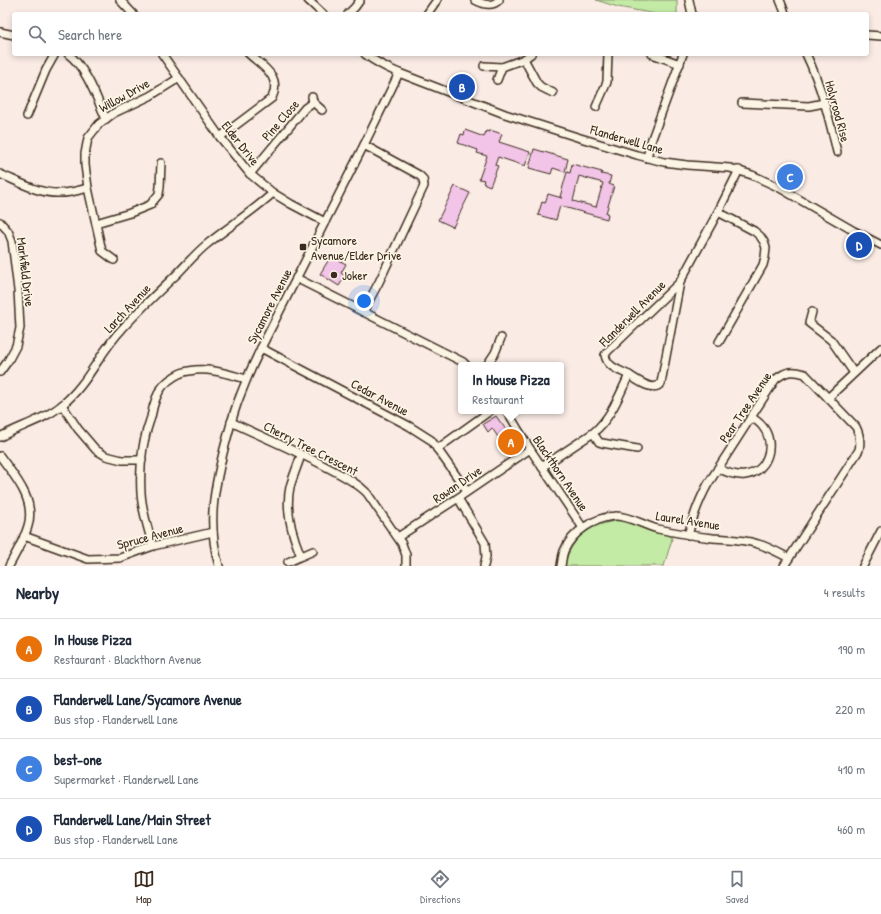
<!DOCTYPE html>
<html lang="en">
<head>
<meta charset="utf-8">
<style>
  :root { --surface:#fff; --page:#f6f6f7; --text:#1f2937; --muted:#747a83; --line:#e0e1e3; --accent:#3b2a1e }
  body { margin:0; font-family:"Patrick Hand",sans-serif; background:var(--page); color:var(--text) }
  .you { position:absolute; left:364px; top:301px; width:14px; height:14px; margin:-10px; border:3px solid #fff; border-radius:50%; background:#1a73e8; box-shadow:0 0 0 6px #1a73e833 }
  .badge { display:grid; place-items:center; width:26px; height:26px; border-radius:50%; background:var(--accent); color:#fff; font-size:13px; font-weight:700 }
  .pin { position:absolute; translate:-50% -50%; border:2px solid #fff; box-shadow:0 1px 4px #0006 }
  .popup { position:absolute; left:458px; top:362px; width:106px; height:52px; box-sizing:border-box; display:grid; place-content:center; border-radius:4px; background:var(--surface); filter:drop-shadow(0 1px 3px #0005); font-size:13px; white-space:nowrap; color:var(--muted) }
  .popup b { font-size:15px; color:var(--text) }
  .popup::after { content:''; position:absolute; left:50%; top:100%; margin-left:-8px; border:8px solid transparent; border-top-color:var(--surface) }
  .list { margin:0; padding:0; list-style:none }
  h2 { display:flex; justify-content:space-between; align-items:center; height:52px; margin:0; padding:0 16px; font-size:17px }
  h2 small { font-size:13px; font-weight:400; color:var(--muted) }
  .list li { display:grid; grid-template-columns:26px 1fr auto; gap:12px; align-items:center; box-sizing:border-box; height:60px; padding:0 16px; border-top:1px solid var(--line) }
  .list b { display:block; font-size:15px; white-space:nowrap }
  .list p { margin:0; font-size:13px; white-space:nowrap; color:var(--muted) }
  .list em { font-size:13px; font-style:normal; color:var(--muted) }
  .icon { flex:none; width:22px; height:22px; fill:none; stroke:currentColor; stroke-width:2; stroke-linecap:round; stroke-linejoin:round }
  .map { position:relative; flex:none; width:881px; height:566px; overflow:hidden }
  .search { position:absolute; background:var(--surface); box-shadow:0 2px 6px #0003; left:12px; right:12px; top:12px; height:44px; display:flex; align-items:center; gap:10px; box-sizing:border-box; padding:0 14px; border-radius:4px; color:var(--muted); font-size:15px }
  .sheet { height:292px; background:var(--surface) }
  nav { display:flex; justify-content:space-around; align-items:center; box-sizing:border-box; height:56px; border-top:1px solid var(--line); background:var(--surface); font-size:11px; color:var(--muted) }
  nav a { display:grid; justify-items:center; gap:2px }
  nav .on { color:var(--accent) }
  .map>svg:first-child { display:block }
</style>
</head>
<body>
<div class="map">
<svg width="881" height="566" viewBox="0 0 881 566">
  <rect width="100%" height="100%" fill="#faebe5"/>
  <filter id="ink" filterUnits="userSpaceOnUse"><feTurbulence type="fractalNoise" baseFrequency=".025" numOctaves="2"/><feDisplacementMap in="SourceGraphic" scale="8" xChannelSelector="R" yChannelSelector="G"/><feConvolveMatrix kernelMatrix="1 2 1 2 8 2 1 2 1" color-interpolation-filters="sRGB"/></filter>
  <g filter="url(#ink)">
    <g fill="#c3eba6" stroke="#7f8a62">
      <path d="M596,0H677V14H656L618,7Z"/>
      <path d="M622,520L649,530L670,535L672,539L664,566H564C573,535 590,524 622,520Z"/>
    </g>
    <g fill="#f2c4e7" stroke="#3b2a1e" fill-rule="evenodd">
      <path d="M465,130L484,137L486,131L490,132V130L502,134L499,142L530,152L525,166L498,157L495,165L498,166L490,186L483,183L484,180L479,179L487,156L477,153L478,150L458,143L461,134L464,135Z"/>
      <path d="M534,149L568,159L565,172L553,168L551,174L529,168Z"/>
      <path d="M572,164L602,172L601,174L611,176L609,184L614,186L606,213L608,214L607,219L560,206L556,220L538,215L542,202L545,203L548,194L562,198L560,197L567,172L570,173ZM579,176L603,183L596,207L573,201Z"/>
      <path d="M789,165L798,169L793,182L784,178Z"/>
      <path d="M455,186L470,193L453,227L438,220Z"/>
      <path d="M331,256L346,264L341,273L345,276L339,286L320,274Z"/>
      <path d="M496,416L507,431L498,437L492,428L488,432L483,424Z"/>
      <path d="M509,434L517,446L509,452L505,447L508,444L504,438Z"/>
    </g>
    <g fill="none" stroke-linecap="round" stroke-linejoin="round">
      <defs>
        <g id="minor">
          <path d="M120,0L133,14"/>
          <path d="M308,0L323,14"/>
          <path d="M475,0C484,5 492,7 499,0"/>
          <path d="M689,0L692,14"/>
          <path d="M780,0L784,10L785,14"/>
          <path d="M348,14L355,7L360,0"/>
          <path d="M427,14L437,0"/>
          <path d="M0,32L14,35"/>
          <path d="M867,35L881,36"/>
          <path d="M68,54C86,67 97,99 106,119"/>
          <path d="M162,54L220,137L250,174L273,193L291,204L325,222"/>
          <path d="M365,54C375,62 387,68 399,73L505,114L577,137L637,155L664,162L687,165L730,168L752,175L778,187L854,231L881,245"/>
          <path d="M652,54L680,64"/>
          <path d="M806,54C821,85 829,118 837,152"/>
          <path d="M524,59L537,83L541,87L553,93"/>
          <path d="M484,66L502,67L497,80"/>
          <path d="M502,67L524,59L531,54"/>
          <path d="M312,97L313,102L322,110"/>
          <path d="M742,103L809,106L824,103"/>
          <path d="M596,107L607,82L608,54"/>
          <path d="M27,116L46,70L55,54"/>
          <path d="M220,137L272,98C282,76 263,67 249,54"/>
          <path d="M647,158L650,144L683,54"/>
          <path d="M0,174C19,182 39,194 60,193C70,193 79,190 88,188"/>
          <path d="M250,174L305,108L313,102"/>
          <path d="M718,212L754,231L760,236L764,242L766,248L765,257L763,265L719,342"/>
          <path d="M0,222L8,231L12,241L18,290L20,328L16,346L8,361L0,372"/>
          <path d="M96,223L130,213L150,205L159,194L160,187L161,163"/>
          <path d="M114,260L102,251L88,188L85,165V154L88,138L99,124L114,113L150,96L179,78"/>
          <path d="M296,278L463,362L466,365"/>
          <path d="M363,312L379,282L424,186L423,179L419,175L364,145"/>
          <path d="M812,312L809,323L831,340L854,373"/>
          <path d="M261,348L409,426L431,440L467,491"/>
          <path d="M487,365L495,353L501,338"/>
          <path d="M629,375C637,380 654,393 661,383L680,282"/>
          <path d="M828,398L881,348"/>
          <path d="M62,405L78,429L96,450L106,456L122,460H142"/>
          <path d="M507,411L530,449L583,528"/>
          <path d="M231,422C261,436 291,449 321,464C337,473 354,480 367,493L402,544L406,555V566"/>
          <path d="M593,433L599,442L602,443L637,449"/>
          <path d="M0,437C20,426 44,420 62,405C88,384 99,353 122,329C139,310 157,293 176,275C186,265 195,254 206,245C228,227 252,212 273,193"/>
          <path d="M437,449L490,411"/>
          <path d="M0,456C14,476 36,499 28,526C24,540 16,553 9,566"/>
          <path d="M542,467L593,433C611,418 619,396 629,375C619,370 607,367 605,355L608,351L680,282L718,212L739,170"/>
          <path d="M718,468C727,473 735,476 745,475C768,472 776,444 763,427C760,423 756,420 751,417"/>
          <path d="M458,498L485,543L486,557L484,566"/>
          <path d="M688,535C693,517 699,500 708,484L775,380C785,371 792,370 805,374L856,427C860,435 861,441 859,450L784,566"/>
          <path d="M24,536L88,559L120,558L153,546L213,532"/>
          <path d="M398,537L458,498L530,449"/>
          <path d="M153,546C148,529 142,511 141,493C140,477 141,453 145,438C146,431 149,424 151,417C153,406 156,394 163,386C169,379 180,372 189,371C209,367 228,374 246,379"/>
          <path d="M301,556C292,535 285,510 290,487C293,476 298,465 301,455"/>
          <path d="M288,562L313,551"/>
          <path d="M219,566C207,523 214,490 224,449C229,431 233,413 240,396C246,380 253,364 261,348L364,145L399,73"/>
          <path d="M561,566C562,561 562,556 564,551C572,532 595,517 615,516C627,515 645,526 658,529C677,533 694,536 713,538C728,539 744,539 758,544C769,547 779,553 789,558"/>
          <path d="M863,566L881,531"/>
        </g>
      </defs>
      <use href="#minor" stroke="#3b2a1e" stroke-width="10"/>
      <use href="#minor" stroke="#fcf5e5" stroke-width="7"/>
    </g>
  </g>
  <g fill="#3b2a1e" stroke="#fcf5e5" stroke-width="1.5">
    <rect x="299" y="243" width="8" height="8" rx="2"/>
    <circle cx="334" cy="275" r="4"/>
  </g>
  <g text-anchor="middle" stroke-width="3.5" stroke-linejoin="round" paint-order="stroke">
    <g font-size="13" fill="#3b2a1e" stroke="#fcf5e5">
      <text transform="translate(124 95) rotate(-29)" y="5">Willow Drive</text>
      <text transform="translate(838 111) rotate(75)" y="5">Holyrood Rise</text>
      <text transform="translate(280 120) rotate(-49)" y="5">Pine Close</text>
      <text transform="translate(627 139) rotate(16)" y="5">Flanderwell Lane</text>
      <text transform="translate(241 143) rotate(52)" y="5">Elder Drive</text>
      <text transform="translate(26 272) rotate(83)" y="5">Markfield Drive</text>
      <text transform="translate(269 306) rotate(-63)" y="5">Sycamore Avenue</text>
      <text transform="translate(127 308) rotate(-47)" y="5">Larch Avenue</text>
      <text transform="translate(632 313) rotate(-45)" y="5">Flanderwell Avenue</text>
      <text transform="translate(380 397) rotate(28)" y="5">Cedar Avenue</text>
      <text transform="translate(745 407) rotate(-56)" y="5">Pear Tree Avenue</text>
      <text transform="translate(311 448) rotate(27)" y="5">Cherry Tree Crescent</text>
      <text transform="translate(561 473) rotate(56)" y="5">Blackthorn Avenue</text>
      <text transform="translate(457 484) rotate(-34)" y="5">Rowan Drive</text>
      <text transform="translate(688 520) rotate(9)" y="5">Laurel Avenue</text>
      <text transform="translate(150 536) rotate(-15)" y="5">Spruce Avenue</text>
    </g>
    <g font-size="13" fill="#3b2a1e" stroke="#fcf5e5" text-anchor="start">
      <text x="311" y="245">Sycamore<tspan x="311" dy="15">Avenue/Elder Drive</tspan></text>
      <text x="342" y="280">Joker</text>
    </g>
  </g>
</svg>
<div class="you"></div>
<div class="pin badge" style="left:511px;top:442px;background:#e8710a">A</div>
<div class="popup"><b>In House Pizza</b>Restaurant</div>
<div class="pin badge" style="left:462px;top:87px;background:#1a4fb4">B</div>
<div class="pin badge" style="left:790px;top:177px;background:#3f7fe0">C</div>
<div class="pin badge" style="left:859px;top:245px;background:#1a4fb4">D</div>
<div class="search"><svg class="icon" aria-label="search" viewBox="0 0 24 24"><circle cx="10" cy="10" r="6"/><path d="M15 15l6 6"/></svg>Search here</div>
</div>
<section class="sheet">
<h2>Nearby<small>4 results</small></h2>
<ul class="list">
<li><span class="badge" style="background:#e8710a">A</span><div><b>In House Pizza</b><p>Restaurant · Blackthorn Avenue</p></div><em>190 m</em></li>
<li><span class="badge" style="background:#1a4fb4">B</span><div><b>Flanderwell Lane/Sycamore Avenue</b><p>Bus stop · Flanderwell Lane</p></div><em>220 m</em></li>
<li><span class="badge" style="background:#3f7fe0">C</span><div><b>best-one</b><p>Supermarket · Flanderwell Lane</p></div><em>410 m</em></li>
<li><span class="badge" style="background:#1a4fb4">D</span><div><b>Flanderwell Lane/Main Street</b><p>Bus stop · Flanderwell Lane</p></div><em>460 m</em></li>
</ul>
</section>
<nav>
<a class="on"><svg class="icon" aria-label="map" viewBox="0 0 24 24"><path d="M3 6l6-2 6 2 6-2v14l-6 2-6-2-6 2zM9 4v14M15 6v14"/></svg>Map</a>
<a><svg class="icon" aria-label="directions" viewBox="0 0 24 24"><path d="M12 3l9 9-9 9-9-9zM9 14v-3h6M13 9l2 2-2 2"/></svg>Directions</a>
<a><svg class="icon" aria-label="saved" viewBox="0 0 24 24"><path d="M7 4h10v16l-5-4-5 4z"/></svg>Saved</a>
</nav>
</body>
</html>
